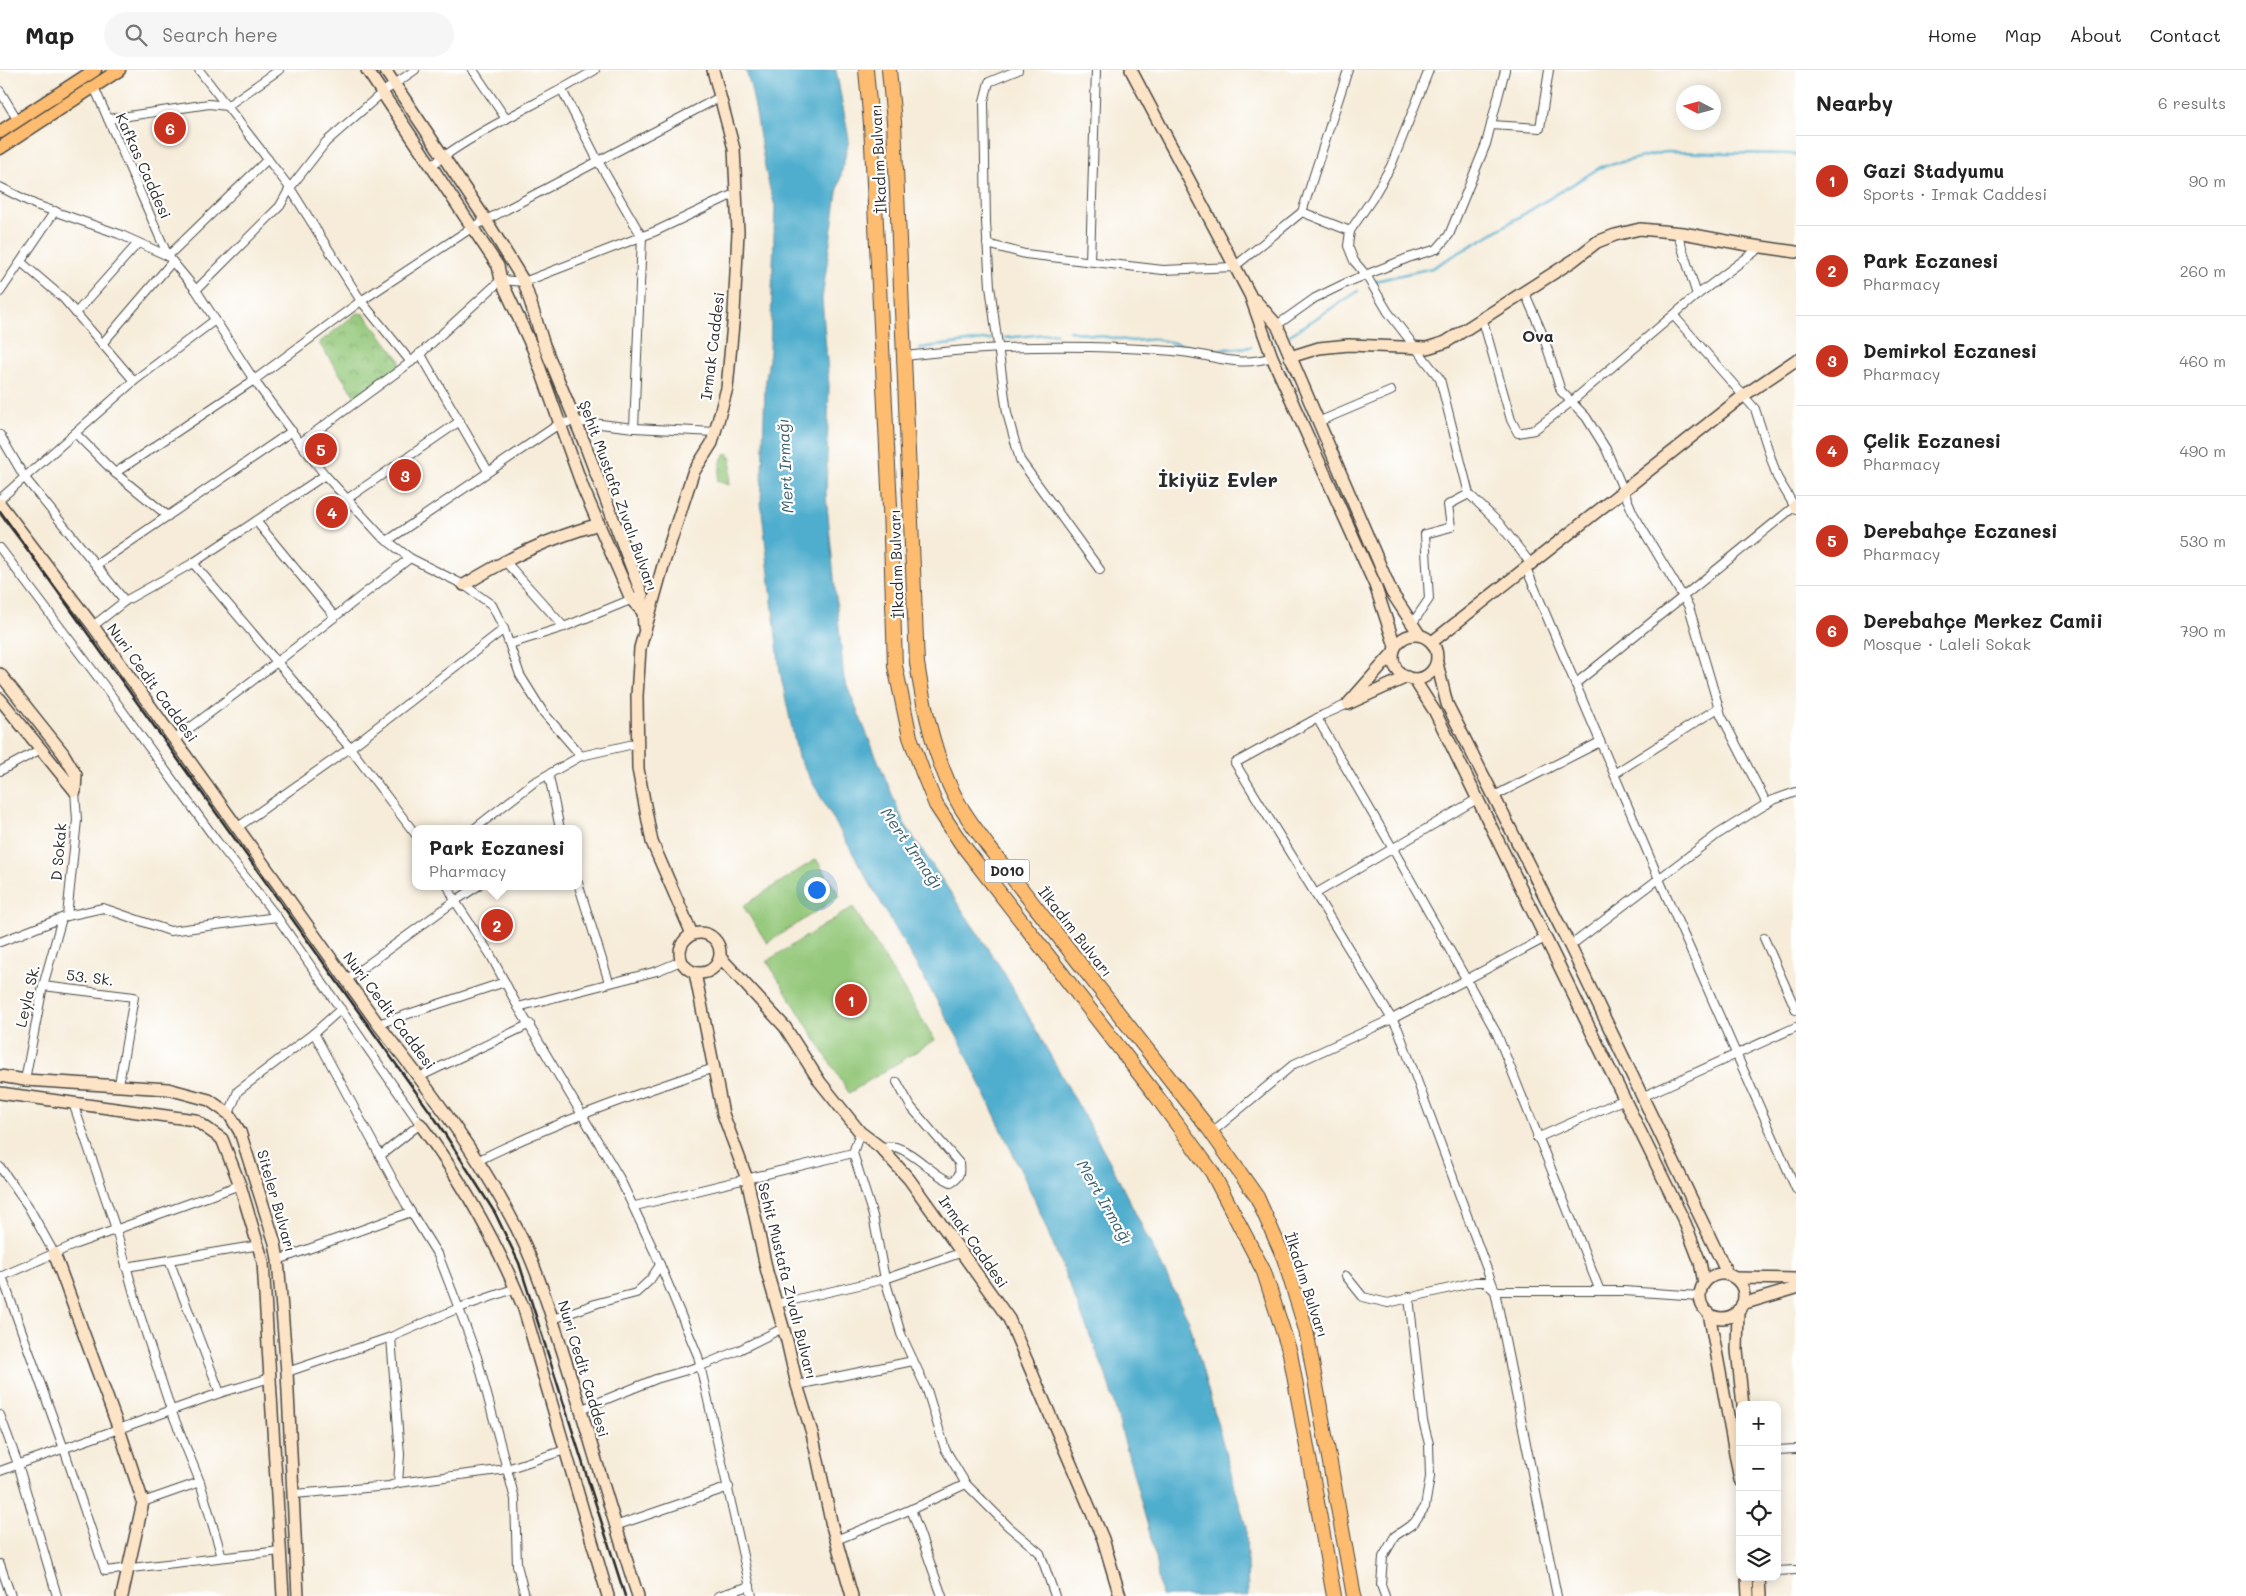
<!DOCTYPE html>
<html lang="en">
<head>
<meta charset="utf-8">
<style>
  :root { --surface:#fff; --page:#f6f6f6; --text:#222; --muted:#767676; --line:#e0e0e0; --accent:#c8321e }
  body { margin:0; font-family:Mali,sans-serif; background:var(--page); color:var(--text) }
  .controls { position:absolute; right:15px; bottom:15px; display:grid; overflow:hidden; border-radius:10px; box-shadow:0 2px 12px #0003 }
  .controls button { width:45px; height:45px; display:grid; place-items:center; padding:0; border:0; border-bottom:1px solid var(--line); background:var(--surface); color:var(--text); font:25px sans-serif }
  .compass { position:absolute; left:1676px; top:15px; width:45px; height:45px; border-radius:50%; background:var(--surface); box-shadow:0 2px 12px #0003; rotate:276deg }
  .you { position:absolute; left:816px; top:819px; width:18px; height:18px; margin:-12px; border:4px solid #fff; border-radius:50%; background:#1a73e8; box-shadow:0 0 0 8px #1a73e833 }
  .badge { display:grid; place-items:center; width:32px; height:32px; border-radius:50%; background:var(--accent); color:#fff; font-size:16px; font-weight:700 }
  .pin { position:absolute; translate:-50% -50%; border:2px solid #fff; box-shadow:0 1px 5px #0006 }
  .popup { position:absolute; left:412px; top:755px; width:170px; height:65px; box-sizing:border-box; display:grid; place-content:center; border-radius:10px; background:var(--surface); filter:drop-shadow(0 1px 4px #0005); font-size:16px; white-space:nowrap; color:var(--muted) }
  .popup b { font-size:19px; color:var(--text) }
  .popup::after { content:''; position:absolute; left:50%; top:100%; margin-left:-10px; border:10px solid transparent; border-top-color:var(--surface) }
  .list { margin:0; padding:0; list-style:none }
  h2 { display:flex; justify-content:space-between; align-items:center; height:65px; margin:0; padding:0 20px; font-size:21px }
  h2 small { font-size:16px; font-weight:400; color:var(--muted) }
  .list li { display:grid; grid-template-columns:32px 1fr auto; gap:15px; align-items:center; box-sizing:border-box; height:90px; padding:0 20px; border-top:1px solid var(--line) }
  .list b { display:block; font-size:19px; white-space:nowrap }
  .list p { margin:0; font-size:16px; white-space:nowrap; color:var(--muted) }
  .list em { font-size:16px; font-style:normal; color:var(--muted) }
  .icon { flex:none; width:28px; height:28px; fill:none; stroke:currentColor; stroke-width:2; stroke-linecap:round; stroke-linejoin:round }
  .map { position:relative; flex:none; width:1796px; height:1526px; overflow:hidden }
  header { display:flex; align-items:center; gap:30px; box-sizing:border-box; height:70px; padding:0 25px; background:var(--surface); border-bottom:1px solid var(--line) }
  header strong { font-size:24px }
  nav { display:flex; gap:28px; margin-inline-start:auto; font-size:18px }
  .search { width:350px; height:45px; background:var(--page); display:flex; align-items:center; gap:12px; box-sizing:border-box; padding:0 18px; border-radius:28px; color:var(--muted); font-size:19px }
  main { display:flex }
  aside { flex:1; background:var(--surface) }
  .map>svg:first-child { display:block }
</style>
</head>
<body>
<header>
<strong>Map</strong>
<div class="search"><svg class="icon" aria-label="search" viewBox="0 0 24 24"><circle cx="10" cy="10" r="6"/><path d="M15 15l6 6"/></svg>Search here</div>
<nav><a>Home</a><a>Map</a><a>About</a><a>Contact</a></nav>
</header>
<main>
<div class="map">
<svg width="1796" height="1526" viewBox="0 0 1796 1526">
  <defs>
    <pattern id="park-crowns" width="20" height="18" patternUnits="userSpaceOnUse" patternTransform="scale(1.25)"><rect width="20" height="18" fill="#94c87a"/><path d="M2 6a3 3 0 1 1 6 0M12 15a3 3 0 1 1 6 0" fill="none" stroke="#79a364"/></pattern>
  </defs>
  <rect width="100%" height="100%" fill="#fff"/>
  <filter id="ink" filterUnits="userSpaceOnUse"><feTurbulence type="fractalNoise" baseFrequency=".02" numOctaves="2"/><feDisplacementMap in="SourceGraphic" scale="10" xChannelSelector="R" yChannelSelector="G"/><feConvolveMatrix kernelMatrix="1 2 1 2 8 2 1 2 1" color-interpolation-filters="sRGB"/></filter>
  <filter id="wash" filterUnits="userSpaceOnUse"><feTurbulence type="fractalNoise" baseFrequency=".0096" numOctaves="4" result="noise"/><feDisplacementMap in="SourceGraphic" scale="20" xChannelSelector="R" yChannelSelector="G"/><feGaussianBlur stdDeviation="1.12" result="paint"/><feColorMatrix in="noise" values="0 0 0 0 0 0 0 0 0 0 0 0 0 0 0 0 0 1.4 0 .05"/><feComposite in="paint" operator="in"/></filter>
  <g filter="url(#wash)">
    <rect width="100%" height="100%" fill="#f6ecd9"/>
    <g fill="#94c87a" stroke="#607a52">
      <path d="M816,789L840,826L767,873L743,836Z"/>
      <path d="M853,837L935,970L849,1023L767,891Z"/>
    </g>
    <g fill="url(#park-crowns)" stroke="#607a52">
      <path d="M357,243L364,244L400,290L398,298L356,328L319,273Z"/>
      <path d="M727,383L732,388L729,415L717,411L722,388Z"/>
    </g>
    <path fill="#4fadcd" stroke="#3d6c7c" d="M746,0H836L849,69L837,123L822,229L829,316L826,425L844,609L904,753L1003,901L1109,1090L1189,1251L1246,1457L1248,1526H1161L1153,1475L1106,1305L1036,1133L962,975L798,687L780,602L761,433L765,317L770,281L775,136C760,92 760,45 746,0Z"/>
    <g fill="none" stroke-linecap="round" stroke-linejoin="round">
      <g stroke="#4fadcd" stroke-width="2.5">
        <path d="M1375,211L1432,198L1488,166L1601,97L1664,82L1796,84"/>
        <path d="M1069,261L1132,271L1155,269L1208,280"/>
        <path d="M1290,265L1358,221"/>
        <path d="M1005,268L1056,263"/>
        <path d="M920,278L991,269"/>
        <path d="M1214,280L1251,277"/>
      </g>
    </g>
  </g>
  <g filter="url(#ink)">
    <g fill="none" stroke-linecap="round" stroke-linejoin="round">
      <defs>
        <g id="street">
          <path d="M199,0L290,118L361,231L411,292"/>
          <path d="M473,0L506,49"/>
          <path d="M1018,0L989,12L984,31L986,152L990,216L1007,343L1020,390L1100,500"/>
          <path d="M1429,0L1391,96L1372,129L1350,161L1348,176L1354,191L1366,205L1388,242L1440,309L1469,424L1499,453L1531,494"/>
          <path d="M94,17L168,186"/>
          <path d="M562,20L598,91L642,167L634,358"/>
          <path d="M0,21L17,49"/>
          <path d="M108,49L209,34L227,36L279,0"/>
          <path d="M1491,55L1540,58L1549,0"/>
          <path d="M432,95C482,57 541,33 595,0"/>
          <path d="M0,117L36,135L119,164L168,186L196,220L254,310L300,373L325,405L381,466L410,488L464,515L492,535L504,559L520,605L543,642L581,686"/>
          <path d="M1302,142L1350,161"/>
          <path d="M1677,162L1697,225"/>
          <path d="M987,174L1025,184L1163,200L1234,197L1302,142L1348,0"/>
          <path d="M168,186L268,89"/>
          <path d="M1090,191L1096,0"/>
          <path d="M21,192L63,228L134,311"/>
          <path d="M196,220L280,136L290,118L326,72L383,22L415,0"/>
          <path d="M1524,221L1543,265L1561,321L1586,347L1606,379L1633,443L1689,537L1721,645L1767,734"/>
          <path d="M0,222L55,141"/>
          <path d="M76,243L138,173"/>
          <path d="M1674,246L1755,339L1777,407L1796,439"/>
          <path d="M1482,247L1511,350L1518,363L1534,360L1571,332L1697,225L1761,177"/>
          <path d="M1277,255L1315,228L1348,212L1408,188L1437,179L1449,165L1486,74L1505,0"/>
          <path d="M102,274L172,192"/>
          <path d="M420,283L488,401"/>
          <path d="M905,286C976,277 1050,275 1122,278C1144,279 1168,280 1190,283C1221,288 1241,297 1272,287"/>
          <path d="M1318,352L1391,321"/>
          <path d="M75,363L115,403L168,446"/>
          <path d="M0,365L25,408L125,531"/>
          <path d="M300,373L411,292L501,210L524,212L656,161L736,123"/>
          <path d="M115,403L254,310L361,231L473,157L720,27"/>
          <path d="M0,429L134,311L215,250"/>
          <path d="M347,429L460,351"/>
          <path d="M256,451L335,547"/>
          <path d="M387,471L559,354L575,351L634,358L715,362"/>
          <path d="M0,478L103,614L216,770L277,847L420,1054L380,1086"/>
          <path d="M504,490L564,557"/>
          <path d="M193,493L350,678L416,765"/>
          <path d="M96,495L292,361"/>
          <path d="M1526,498L1659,809L1796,1119"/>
          <path d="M1412,554L1429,529L1425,464L1451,457L1448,435L1469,424"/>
          <path d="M93,556L125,531L193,493L325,405"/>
          <path d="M510,574L564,557L635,528"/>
          <path d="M1575,614L1795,436"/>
          <path d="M1348,634L1323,645L1235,693L1398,959L1495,1221L1557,1526"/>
          <path d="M1317,648L1393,779L1497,964L1600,1221"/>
          <path d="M174,670L277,592L410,488"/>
          <path d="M0,701L41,679"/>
          <path d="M1614,704L1718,638"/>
          <path d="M549,706L560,759"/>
          <path d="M1494,726L1600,672"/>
          <path d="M238,757L350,678L504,559"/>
          <path d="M474,759L533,713L581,686L638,673"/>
          <path d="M578,813L609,912"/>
          <path d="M448,816L455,831L490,884L518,937L619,1107L656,1185L698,1286L752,1526"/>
          <path d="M1315,824L1477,729"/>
          <path d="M67,846L77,750L75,721"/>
          <path d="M1764,868L1796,940"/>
          <path d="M0,872L67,846L103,838L170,861L277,847"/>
          <path d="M1570,876L1718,764L1773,730L1796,722"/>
          <path d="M346,910L455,831L478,816"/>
          <path d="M43,916L134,927L119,1014"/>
          <path d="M518,937L657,901L681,891"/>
          <path d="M378,954L505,912"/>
          <path d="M314,963L406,1134L439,1187L461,1244L477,1287L515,1429L517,1495L525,1526"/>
          <path d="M419,1007L530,954"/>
          <path d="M25,1010L43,916L62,848"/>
          <path d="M1642,1027L1796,957"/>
          <path d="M73,1033L116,1159L139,1242L171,1340L200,1412L222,1487"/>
          <path d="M229,1044L238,1021L314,963L341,939"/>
          <path d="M860,1062L853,1083L873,1146L885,1209L901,1264L927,1320L945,1379L966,1414L1009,1457L1040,1483L1055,1526"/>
          <path d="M1211,1063L1294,994L1392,949L1545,868"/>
          <path d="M1537,1068L1625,1029"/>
          <path d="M880,1077C885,1077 891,1076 896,1077C917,1084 931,1104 951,1112C960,1107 960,1103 959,1093L911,1037L897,1012"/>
          <path d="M477,1091C553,1053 633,1025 714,998"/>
          <path d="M0,1097L28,1136L54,1183"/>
          <path d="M635,1136L853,1083"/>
          <path d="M169,1190L220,1323"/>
          <path d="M278,1190L411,1142"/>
          <path d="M126,1197L260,1175"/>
          <path d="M2,1206L64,1379L105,1501L280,1481"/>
          <path d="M1346,1206L1363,1227L1388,1233L1475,1212H1485L1495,1221H1624L1700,1226"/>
          <path d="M0,1207L76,1174L240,1115"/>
          <path d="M776,1234L885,1209L963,1182"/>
          <path d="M553,1249L598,1233L636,1223L650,1210L660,1195"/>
          <path d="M287,1302L391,1267L459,1238L516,1218"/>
          <path d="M797,1315L913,1291"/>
          <path d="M580,1340L656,1309L701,1296L739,1280L783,1258"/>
          <path d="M0,1345L18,1394L57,1526"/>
          <path d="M1777,1380L1796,1379"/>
          <path d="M0,1401L220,1323L270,1308"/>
          <path d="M398,1413L507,1399L565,1380"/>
          <path d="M294,1424L389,1416L398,1413L400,1385L391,1267"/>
          <path d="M143,1432L200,1412"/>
          <path d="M911,1439L942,1526"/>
          <path d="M615,1456L729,1417"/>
          <path d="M836,1470L919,1436L966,1414"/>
          <path d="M0,1494L11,1526"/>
          <path d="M1777,1501L1796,1500"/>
          <path d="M718,1526L750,1516"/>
          <path d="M1385,1526L1381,1515L1383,1487L1395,1466L1414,1453L1425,1437L1430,1407L1429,1374L1423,1351L1409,1227"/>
        </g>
        <g id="secondary">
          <path d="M367,0L498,196L501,210L533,279L583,418L631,529L642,541"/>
          <path d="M385,0L486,150L524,212L544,275L584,372L642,525L644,557"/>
          <path d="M1131,0L1250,225L1272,287L1375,515L1395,576"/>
          <path d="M1255,230L1277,255L1392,523L1419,564"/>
          <path d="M1290,287L1319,278L1349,275L1427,278L1446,272L1574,190L1597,172L1615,165L1640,159L1683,163L1748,175L1796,182"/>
          <path d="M0,434L93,556L378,954C428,1018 479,1085 516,1157C539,1201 552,1249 567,1295C591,1372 613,1450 638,1526"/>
          <path d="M1795,436H1796"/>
          <path d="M464,515C510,487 547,469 599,454"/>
          <circle cx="1415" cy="587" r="22"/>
          <path d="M1432,572L1743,326L1796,290"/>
          <path d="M1437,593L1447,634L1570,876L1728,1205"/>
          <path d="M0,604L63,683L76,705L75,721"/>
          <path d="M1414,609L1435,642L1685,1153L1700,1192L1704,1213"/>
          <path d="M0,629L75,721"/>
          <path d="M1352,632L1407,607"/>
          <path d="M1348,634L1393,583"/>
          <circle cx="700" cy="883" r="20"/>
          <path d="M692,864L652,772L638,699L637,626L640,578L664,492L693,403L712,373L727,318L734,243L738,162L734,79L713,0"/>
          <path d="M720,887L785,957L820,1012L860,1062L880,1077L909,1109L1009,1249L1103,1469L1120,1526"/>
          <path d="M695,903L723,1044L747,1109L767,1202L787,1271L797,1315L812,1363L832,1456L852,1526"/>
          <path d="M0,1006L25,1010L168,1019L209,1030L229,1044L240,1062L275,1173L278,1190L287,1302L298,1526"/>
          <path d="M0,1023L195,1050L222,1069L240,1115L263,1192L283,1526"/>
          <path d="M420,1054C463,1112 497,1172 524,1239L608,1526"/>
          <path d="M54,1183L121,1365L143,1432L122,1526"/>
          <circle cx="1722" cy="1226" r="22"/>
          <path d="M1735,1208L1796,1209"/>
          <path d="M1742,1234L1796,1218"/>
          <path d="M1738,1240L1737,1280L1743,1335"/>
          <path d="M1709,1243L1740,1410"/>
          <path d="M1747,1507L1748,1526"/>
          <path d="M1759,1507L1760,1526"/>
        </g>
        <g id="primary">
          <path d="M0,62L95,0"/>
          <path d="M0,78L119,0"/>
        </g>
        <g id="highway">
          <path d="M866,0L871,54L890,437L895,596L910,667L923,703L936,735L961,773L1155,1024L1212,1102L1264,1202L1290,1283L1334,1526"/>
          <path d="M889,0L894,52L917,593C924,640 935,692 959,734C967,748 978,762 987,775L1209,1059L1257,1127L1284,1188L1306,1260L1354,1526"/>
        </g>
      </defs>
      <use href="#street" stroke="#494845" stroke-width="10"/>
      <use href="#secondary" stroke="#494845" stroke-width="14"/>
      <use href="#primary" stroke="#494845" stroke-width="15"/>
      <use href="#highway" stroke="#494845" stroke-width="16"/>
      <use href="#street" stroke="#fff" stroke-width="8"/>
      <use href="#secondary" stroke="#fee4c6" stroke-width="11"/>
      <use href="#primary" stroke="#fdbc70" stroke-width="12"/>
      <use href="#highway" stroke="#fdbc70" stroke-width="14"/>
      <path stroke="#2b2b2b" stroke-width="2.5" d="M0,441L436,1050L495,1143L519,1193L625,1526"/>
    </g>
  </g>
  <g text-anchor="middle" stroke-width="4.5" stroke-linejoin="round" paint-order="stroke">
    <rect fill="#fff" stroke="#6b6b6b" stroke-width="1" x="984.5" y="789.5" width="45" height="23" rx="4"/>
    <g font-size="14" font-weight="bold" fill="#2b2b2b">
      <text x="1007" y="806">D010</text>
    </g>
    <g font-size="15" fill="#2b2b2b" stroke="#fff">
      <text transform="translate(879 89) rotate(-93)" y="5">İlkadım Bulvarı</text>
      <text transform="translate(143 96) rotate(66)" y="5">Kafkas Caddesi</text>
      <text transform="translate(713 276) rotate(-83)" y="5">Irmak Caddesi</text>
      <text transform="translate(618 426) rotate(70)" y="5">Şehit Mustafa Zıvalı Bulvarı</text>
      <text transform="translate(897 494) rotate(-92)" y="5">İlkadım Bulvarı</text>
      <text transform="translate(152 613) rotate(54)" y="5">Nuri Cedit Caddesi</text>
      <text transform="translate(59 782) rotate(-85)" y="5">D Sokak</text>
      <text transform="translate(1075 862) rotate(52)" y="5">İlkadım Bulvarı</text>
      <text transform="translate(90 908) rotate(7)" y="5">53. Sk.</text>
      <text transform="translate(28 926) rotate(-77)" y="5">Leyla Sk.</text>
      <text transform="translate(389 941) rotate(53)" y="5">Nuri Cedit Caddesi</text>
      <text transform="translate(276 1131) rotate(74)" y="5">Siteler Bulvarı</text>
      <text transform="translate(973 1172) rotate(55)" y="5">Irmak Caddesi</text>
      <text transform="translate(787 1211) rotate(76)" y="5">Sehit Mustafa Zıvalı Bulvarı</text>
      <text transform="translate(1306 1215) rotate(72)" y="5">İlkadım Bulvarı</text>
      <text transform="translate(583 1299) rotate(73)" y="5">Nuri Cedit Caddesi</text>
    </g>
    <g font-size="16" font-weight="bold" fill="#2b2b2b" stroke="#fff">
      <text x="1538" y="272">Ova</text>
    </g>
    <g font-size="16" font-style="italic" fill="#395f6c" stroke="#fff">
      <text transform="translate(785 396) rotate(-93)" y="6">Mert Irmağı</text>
      <text transform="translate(912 778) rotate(55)" y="6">Mert Irmağı</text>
      <text transform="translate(1105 1132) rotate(60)" y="6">Mert Irmağı</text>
    </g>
    <g font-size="20" font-weight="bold" fill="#2b2b2b" stroke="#fff">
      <text x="1218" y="417">İkiyüz Evler</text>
    </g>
  </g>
</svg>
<div class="controls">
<button>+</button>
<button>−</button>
<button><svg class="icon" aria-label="locate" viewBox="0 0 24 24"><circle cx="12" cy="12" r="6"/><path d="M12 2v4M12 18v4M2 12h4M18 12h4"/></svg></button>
<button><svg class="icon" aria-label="layers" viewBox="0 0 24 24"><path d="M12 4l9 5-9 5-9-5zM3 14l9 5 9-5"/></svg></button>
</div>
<svg class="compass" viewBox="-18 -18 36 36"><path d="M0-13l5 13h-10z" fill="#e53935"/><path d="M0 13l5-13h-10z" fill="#767676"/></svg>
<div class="you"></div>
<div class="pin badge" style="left:851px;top:930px">1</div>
<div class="pin badge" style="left:497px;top:855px">2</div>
<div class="popup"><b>Park Eczanesi</b>Pharmacy</div>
<div class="pin badge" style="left:405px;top:405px">3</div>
<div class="pin badge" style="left:332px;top:442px">4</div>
<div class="pin badge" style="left:321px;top:379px">5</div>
<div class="pin badge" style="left:170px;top:58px">6</div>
</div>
<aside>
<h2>Nearby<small>6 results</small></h2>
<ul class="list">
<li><span class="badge">1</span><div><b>Gazi Stadyumu</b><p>Sports · Irmak Caddesi</p></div><em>90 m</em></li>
<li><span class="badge">2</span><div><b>Park Eczanesi</b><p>Pharmacy</p></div><em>260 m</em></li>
<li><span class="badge">3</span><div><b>Demirkol Eczanesi</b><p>Pharmacy</p></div><em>460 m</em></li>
<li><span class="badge">4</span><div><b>Çelik Eczanesi</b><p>Pharmacy</p></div><em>490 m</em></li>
<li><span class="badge">5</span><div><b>Derebahçe Eczanesi</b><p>Pharmacy</p></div><em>530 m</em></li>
<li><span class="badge">6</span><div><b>Derebahçe Merkez Camii</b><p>Mosque · Laleli Sokak</p></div><em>790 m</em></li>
</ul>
</aside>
</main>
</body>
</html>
